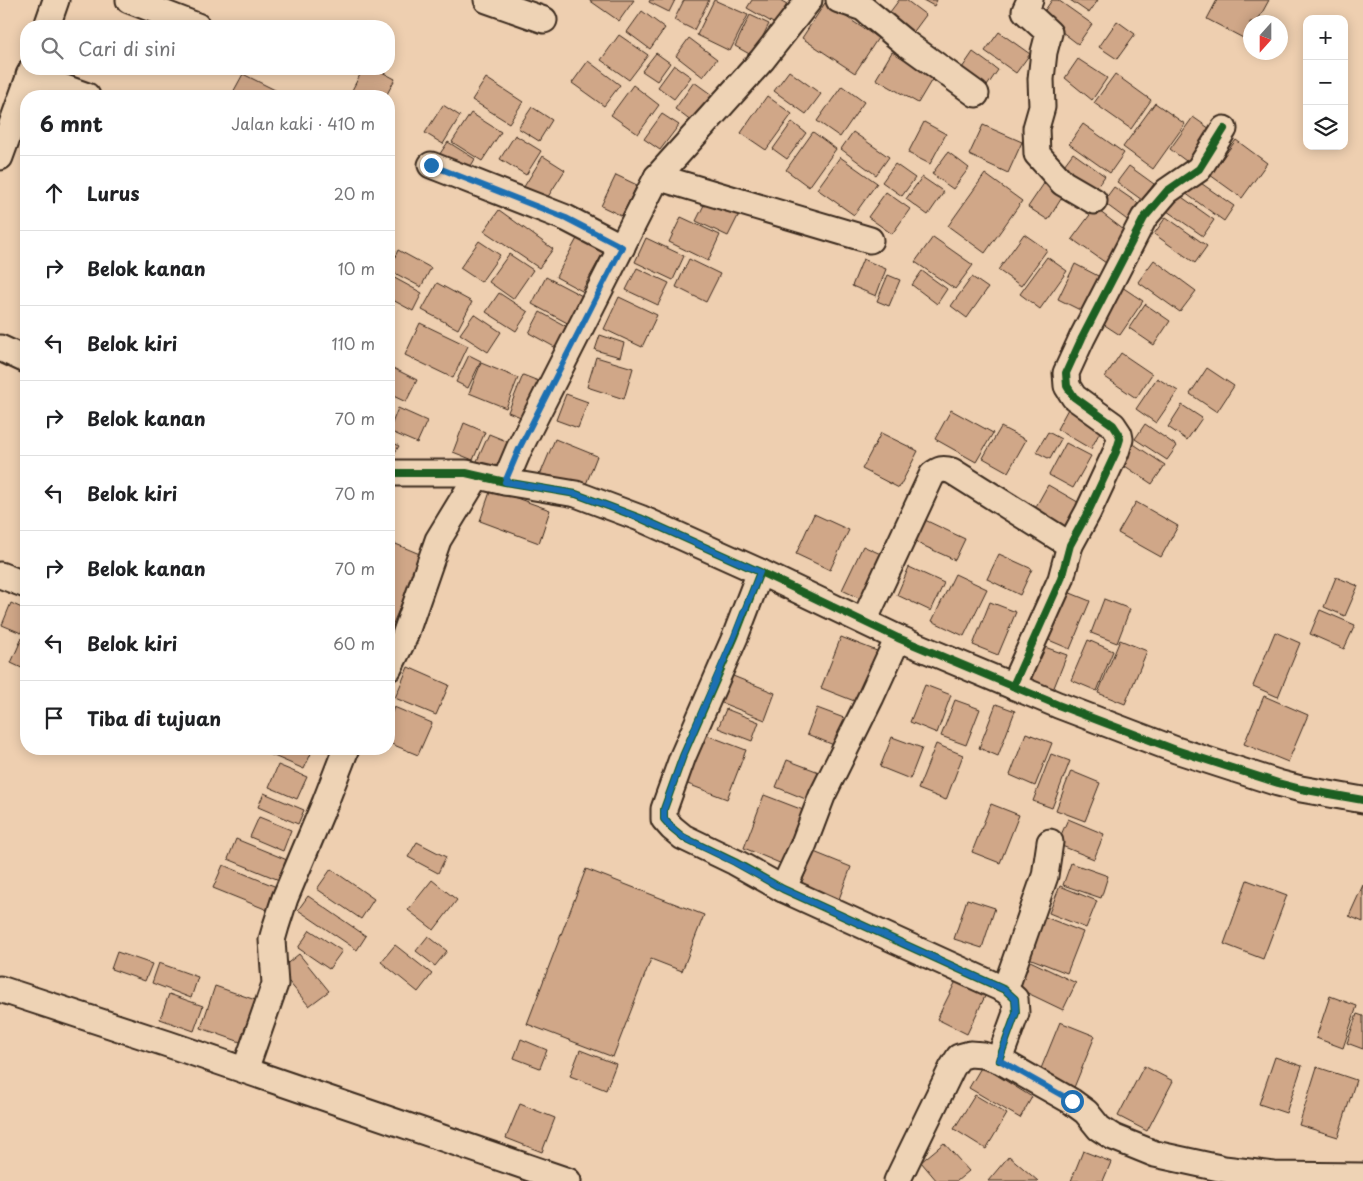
<!DOCTYPE html>
<html lang="id">
<head>
<meta charset="utf-8">
<style>
  :root { --surface:#fff; --page:#f6f6f6; --text:#202124; --muted:#757577; --line:#e0e0e0 }
  body { margin:0; font-family:"Playpen Sans",sans-serif; background:var(--page); color:var(--text) }
  .controls { position:absolute; right:15px; top:15px; display:grid; overflow:hidden; border-radius:10px; box-shadow:0 2px 12px #0003 }
  .controls button { width:45px; height:45px; display:grid; place-items:center; padding:0; border:0; border-bottom:1px solid var(--line); background:var(--surface); color:var(--text); font:25px sans-serif }
  .compass { position:absolute; left:1243px; top:15px; width:45px; height:45px; border-radius:50%; background:var(--surface); box-shadow:0 2px 12px #0003; rotate:201deg }
  .stop { position:absolute; width:15px; height:15px; margin:-11px; border:4px solid #1f6fb2; border-radius:50%; background:#fff }
  .stop.end { background:#1f6fb2; border-color:#fff; box-shadow:0 1px 5px #0008 }
  .list { margin:0; padding:0; list-style:none }
  h2 { display:flex; justify-content:space-between; align-items:center; height:65px; margin:0; padding:0 20px; font-size:21px }
  h2 small { font-size:16px; font-weight:400; color:var(--muted) }
  .list li { display:grid; grid-template-columns:32px 1fr auto; gap:15px; align-items:center; box-sizing:border-box; height:75px; padding:0 20px; border-top:1px solid var(--line) }
  .list b { display:block; font-size:19px; white-space:nowrap }
  .list em { font-size:16px; font-style:normal; color:var(--muted) }
  .icon { flex:none; width:28px; height:28px; fill:none; stroke:currentColor; stroke-width:2; stroke-linecap:round; stroke-linejoin:round }
  .map { position:relative; flex:none; width:1363px; height:1181px; overflow:hidden }
  .search { position:absolute; background:var(--surface); box-shadow:0 2px 12px #0003; left:20px; top:20px; width:375px; height:55px; display:flex; align-items:center; gap:12px; box-sizing:border-box; padding:0 18px; border-radius:20px; color:var(--muted); font-size:19px }
  .panel { position:absolute; background:var(--surface); box-shadow:0 2px 12px #0003; left:20px; top:90px; width:375px; height:665px; border-radius:20px }
  .map>svg:first-child { display:block }
</style>
</head>
<body>
<div class="map">
<svg width="1363" height="1181" viewBox="0 0 1363 1181">
  <rect width="100%" height="100%" fill="#eecfb0"/>
  <filter id="ink" filterUnits="userSpaceOnUse"><feTurbulence type="fractalNoise" baseFrequency=".02" numOctaves="2"/><feDisplacementMap in="SourceGraphic" scale="10" xChannelSelector="R" yChannelSelector="G"/><feConvolveMatrix kernelMatrix="1 2 1 2 8 2 1 2 1" color-interpolation-filters="sRGB"/></filter>
  <g filter="url(#ink)">
    <g fill="#d0a788" stroke="#3b2a1e">
      <path d="M589,0H634L619,21Z"/>
      <path d="M650,0H675L669,12L649,2Z"/>
      <path d="M684,0H709L694,30L674,20Z"/>
      <path d="M714,0L748,15L730,51L697,35Z"/>
      <path d="M752,0H780L787,4L775,24L747,8Z"/>
      <path d="M899,0H906L926,15L912,34L887,16Z"/>
      <path d="M923,0H937L934,6Z"/>
      <path d="M1052,0H1058L1092,24L1078,44L1041,16Z"/>
      <path d="M1070,0H1098L1089,13Z"/>
      <path d="M1217,0H1269L1257,22H1250V33L1247,40L1207,19Z"/>
      <path d="M825,3L878,38L855,73L802,38Z"/>
      <path d="M642,11L665,28L650,49L627,32Z"/>
      <path d="M750,15L769,24L753,56L735,46Z"/>
      <path d="M1117,21L1135,34L1117,59L1099,47Z"/>
      <path d="M999,32L1030,54L1016,73L985,51Z"/>
      <path d="M619,35L648,55L629,80L601,60Z"/>
      <path d="M689,38L717,59L703,77L676,56Z"/>
      <path d="M892,52L934,76L918,103L876,79Z"/>
      <path d="M973,52L998,70L985,89L960,71Z"/>
      <path d="M656,53L670,63L657,81L642,71Z"/>
      <path d="M1078,59L1107,78L1092,100L1065,78Z"/>
      <path d="M588,61L620,85L604,106L572,83Z"/>
      <path d="M674,65L691,77L674,99L658,87Z"/>
      <path d="M363,69H376L395,79L386,96H349Z"/>
      <path d="M789,71L821,94L806,114L774,91Z"/>
      <path d="M243,74L279,92L276,96H231Z"/>
      <path d="M1115,74L1151,100L1131,129L1094,103Z"/>
      <path d="M486,78L523,102L509,123L472,100Z"/>
      <path d="M694,82L712,95L692,122L675,109Z"/>
      <path d="M633,85L659,105L638,134L611,115Z"/>
      <path d="M842,86L864,102L840,137L817,121Z"/>
      <path d="M767,96L792,114L766,150L741,133Z"/>
      <path d="M1155,103L1185,124L1153,169L1123,147Z"/>
      <path d="M443,105L460,116L443,144L425,133Z"/>
      <path d="M532,107L552,120L539,141L518,128Z"/>
      <path d="M471,113L501,132L482,161L452,142Z"/>
      <path d="M662,114L679,125L660,150L644,139Z"/>
      <path d="M1193,117L1213,131L1190,164L1170,149Z"/>
      <path d="M792,122L806,133L787,159L773,149Z"/>
      <path d="M924,122L946,134L930,164L908,153Z"/>
      <path d="M1083,124L1124,153L1110,173L1069,144Z"/>
      <path d="M983,125L1022,142L1008,173L969,155Z"/>
      <path d="M813,132L836,149L809,187L786,170Z"/>
      <path d="M853,132L889,157L876,175L841,149Z"/>
      <path d="M515,135L541,151L526,175L500,159Z"/>
      <path d="M1236,140L1267,163L1242,198L1210,175Z"/>
      <path d="M448,142L475,159L465,176L437,158Z"/>
      <path d="M948,152L969,168L953,189L932,174Z"/>
      <path d="M1073,153L1105,176L1091,195L1059,172Z"/>
      <path d="M543,156L565,170L544,203L522,190Z"/>
      <path d="M840,157L877,183L854,215L817,189Z"/>
      <path d="M895,164L915,178L902,196L882,182Z"/>
      <path d="M1129,166L1154,184L1142,200L1117,182Z"/>
      <path d="M985,174L1022,201L985,253L948,226Z"/>
      <path d="M616,175L637,185L622,216L601,206Z"/>
      <path d="M922,177L944,192L928,215L906,199Z"/>
      <path d="M1047,179L1066,191L1048,220L1028,207Z"/>
      <path d="M1195,179L1234,206L1224,221L1185,193Z"/>
      <path d="M1114,187L1142,206L1130,222L1103,202Z"/>
      <path d="M886,192L910,209L892,234L868,217Z"/>
      <path d="M1179,195L1214,220L1203,236L1167,211Z"/>
      <path d="M708,197L740,212L728,236L696,221Z"/>
      <path d="M1095,208L1128,233L1106,263L1072,239Z"/>
      <path d="M499,210L553,249L539,268L484,231Z"/>
      <path d="M681,217L720,235L708,261L669,242Z"/>
      <path d="M1166,217L1207,246L1195,263L1154,234Z"/>
      <path d="M580,233L606,247L582,291L556,277Z"/>
      <path d="M1024,234L1047,250L1021,286L998,270Z"/>
      <path d="M933,237L973,265L955,289L915,262Z"/>
      <path d="M646,238L684,256L673,280L635,262Z"/>
      <path d="M479,241L500,255L481,282L460,268Z"/>
      <path d="M398,250L431,268L421,287L389,270Z"/>
      <path d="M509,254L533,270L513,299L489,282Z"/>
      <path d="M1047,257L1067,271L1040,309L1020,294Z"/>
      <path d="M689,259L720,274L706,302L676,287Z"/>
      <path d="M863,259L886,269L876,296L852,286Z"/>
      <path d="M1154,260L1196,291L1180,312L1138,282Z"/>
      <path d="M1075,264L1102,278L1086,313L1058,299Z"/>
      <path d="M637,268L669,283L658,305L626,290Z"/>
      <path d="M922,271L947,289L937,304L912,285Z"/>
      <path d="M389,275L422,293L413,311L389,298Z"/>
      <path d="M888,275L900,280L889,306L877,301Z"/>
      <path d="M546,277L588,299L573,326L532,304Z"/>
      <path d="M972,277L988,288L967,318L951,306Z"/>
      <path d="M437,283L472,302L458,329L422,310Z"/>
      <path d="M1122,287L1143,301L1120,335L1100,322Z"/>
      <path d="M499,293L528,312L516,331L486,312Z"/>
      <path d="M619,297L657,315L642,347L604,329Z"/>
      <path d="M1145,304L1170,321L1154,345L1129,328Z"/>
      <path d="M540,312L571,329L560,350L529,333Z"/>
      <path d="M474,314L501,332L488,352L460,334Z"/>
      <path d="M420,323L468,346L453,378L405,355Z"/>
      <path d="M600,335L624,343L620,357L595,350Z"/>
      <path d="M1121,353L1152,374L1136,398L1105,377Z"/>
      <path d="M469,355L481,361L468,388L456,382Z"/>
      <path d="M596,357L633,368L624,399L587,387Z"/>
      <path d="M481,363L518,378L506,408L469,393Z"/>
      <path d="M389,366L417,380L406,402L389,394Z"/>
      <path d="M1207,368L1234,386L1217,412L1190,394Z"/>
      <path d="M523,375L541,382L526,419L508,412Z"/>
      <path d="M1157,378L1178,391L1156,423L1136,409Z"/>
      <path d="M566,394L588,402L578,428L556,420Z"/>
      <path d="M1182,405L1202,418L1187,440L1168,427Z"/>
      <path d="M1069,407L1103,426L1091,449L1057,429Z"/>
      <path d="M398,408L427,421L417,443L389,431Z"/>
      <path d="M951,410L993,433L976,462L935,439Z"/>
      <path d="M464,423L485,432L473,460L453,452Z"/>
      <path d="M1145,424L1177,446L1167,460L1135,439Z"/>
      <path d="M1001,427L1026,440L1008,472L983,458Z"/>
      <path d="M1048,432L1061,439L1050,459L1036,452Z"/>
      <path d="M881,433L918,451L899,488L862,469Z"/>
      <path d="M489,434L516,445L505,472L477,461Z"/>
      <path d="M555,439L597,456L583,492L540,475Z"/>
      <path d="M389,440L399,446L389,462Z"/>
      <path d="M1129,441L1165,465L1152,484L1116,460Z"/>
      <path d="M1066,443L1091,456L1073,488L1049,475Z"/>
      <path d="M1048,485L1083,505L1069,530L1034,510Z"/>
      <path d="M491,489L550,510L539,543L480,521Z"/>
      <path d="M1136,502L1178,526L1161,557L1118,533Z"/>
      <path d="M814,514L849,530L830,570L796,554Z"/>
      <path d="M925,520L965,539L955,560L915,542Z"/>
      <path d="M391,542L422,555L389,633V548Z"/>
      <path d="M863,546L885,556L865,601L842,590Z"/>
      <path d="M999,554L1032,569L1020,595L987,579Z"/>
      <path d="M909,567L944,583L931,611L897,595Z"/>
      <path d="M955,574L987,589L964,636L932,621Z"/>
      <path d="M1336,577L1358,586L1345,616L1324,607Z"/>
      <path d="M1063,590L1090,601L1070,649L1044,638Z"/>
      <path d="M1104,599L1130,609L1117,643L1091,633Z"/>
      <path d="M990,602L1016,612L998,655L973,645Z"/>
      <path d="M11,603L26,610V621L21,633L2,625Z"/>
      <path d="M1320,610L1355,625L1344,649L1310,634Z"/>
      <path d="M1275,632L1300,643L1278,697L1253,686Z"/>
      <path d="M841,637L882,653L862,704L821,688Z"/>
      <path d="M22,638L26,640V670L11,663Z"/>
      <path d="M1088,640L1113,651L1097,691L1071,680Z"/>
      <path d="M1120,640L1147,651L1125,704L1098,693Z"/>
      <path d="M1042,646L1067,655L1053,690L1028,680Z"/>
      <path d="M408,667L449,685L436,715L395,698Z"/>
      <path d="M728,674L775,693L765,720L717,701Z"/>
      <path d="M925,685L951,695L937,733L910,722Z"/>
      <path d="M1264,696L1308,715L1288,762L1244,744Z"/>
      <path d="M955,700L980,709L966,745L941,736Z"/>
      <path d="M996,704L1015,711L998,756L979,748Z"/>
      <path d="M394,707L432,723L418,755L389,743V720Z"/>
      <path d="M817,708L852,721L841,748L807,734Z"/>
      <path d="M726,709L759,722L752,741L718,728Z"/>
      <path d="M1026,733L1052,743L1035,786L1010,775Z"/>
      <path d="M704,734L746,750L727,799L685,783Z"/>
      <path d="M892,737L922,748L910,779L880,767Z"/>
      <path d="M936,744L963,755L946,800L918,789Z"/>
      <path d="M271,749H313L304,769L269,754Z"/>
      <path d="M1051,754L1070,761L1052,808L1033,801Z"/>
      <path d="M787,760L819,772L808,800L776,787Z"/>
      <path d="M278,765L307,777L297,799L269,787Z"/>
      <path d="M1071,771L1100,783L1085,821L1056,810Z"/>
      <path d="M264,793L304,810L298,824L258,807Z"/>
      <path d="M764,795L803,810L782,864L744,848Z"/>
      <path d="M991,804L1019,815L1000,863L972,852Z"/>
      <path d="M259,817L291,830L283,851L250,837Z"/>
      <path d="M1068,819L1104,834L1094,859L1057,844Z"/>
      <path d="M236,839L292,862L284,882L228,859Z"/>
      <path d="M417,842L446,857L438,873L408,857Z"/>
      <path d="M814,852L851,867L839,899L801,884Z"/>
      <path d="M1071,863L1108,876L1101,898L1063,885Z"/>
      <path d="M223,865L279,888L270,911L213,888Z"/>
      <path d="M331,869L374,899L361,919L317,889Z"/>
      <path d="M586,869L704,915L682,971L651,959L613,1057L527,1024Z"/>
      <path d="M432,880L457,900L434,930L408,910Z"/>
      <path d="M1247,880L1287,895L1263,959L1224,944Z"/>
      <path d="M1363,885V922L1349,916Z"/>
      <path d="M1060,886L1097,901L1086,928L1049,913Z"/>
      <path d="M308,896L366,936L357,950L298,910Z"/>
      <path d="M967,899L995,908L982,948L954,939Z"/>
      <path d="M1045,917L1083,932L1067,973L1029,958Z"/>
      <path d="M310,930L342,951L329,969L298,948Z"/>
      <path d="M428,936L447,951L435,966L416,951Z"/>
      <path d="M395,945L432,974L418,992L381,962Z"/>
      <path d="M117,952L152,964L145,981L111,969Z"/>
      <path d="M299,954L329,991L309,1006L279,970Z"/>
      <path d="M1026,959L1076,983L1063,1010L1013,986Z"/>
      <path d="M159,963L198,977L191,998L152,983Z"/>
      <path d="M959,975L988,990L967,1034L937,1019Z"/>
      <path d="M215,986L264,1003L249,1045L201,1028Z"/>
      <path d="M169,994L203,1006L194,1031L160,1019Z"/>
      <path d="M1330,996L1357,1006L1343,1048L1316,1038Z"/>
      <path d="M1357,1014L1363,1016V1049L1347,1043Z"/>
      <path d="M1060,1022L1095,1036L1073,1090L1038,1076Z"/>
      <path d="M521,1039L547,1050L540,1068L514,1058Z"/>
      <path d="M580,1050L616,1064L606,1090L570,1076Z"/>
      <path d="M1275,1057L1302,1066L1286,1113L1259,1104Z"/>
      <path d="M982,1066L1032,1097L1020,1118L969,1088Z"/>
      <path d="M1144,1066L1173,1081L1147,1131L1118,1116Z"/>
      <path d="M1317,1067L1356,1080L1338,1137L1299,1125Z"/>
      <path d="M975,1095L1007,1114L986,1149L954,1129Z"/>
      <path d="M520,1104L555,1118L542,1152L506,1138Z"/>
      <path d="M944,1143L969,1171L957,1181H937L921,1162Z"/>
      <path d="M1083,1151L1111,1162L1103,1181H1071Z"/>
      <path d="M1009,1156L1038,1181H988Z"/>
    </g>
    <g fill="none" stroke-linecap="round" stroke-linejoin="round">
      <defs>
        <g id="street">
          <path d="M129,0L197,26"/>
          <path d="M487,0L544,20"/>
          <path d="M839,0L863,8L904,42L976,94"/>
          <path d="M1030,0L1025,11L1049,33L1044,52L1041,79L1042,107L1036,128L1037,154L1063,183L1094,201"/>
          <path d="M47,26L56,0"/>
          <path d="M29,75L87,96"/>
          <path d="M0,157L32,69"/>
          <path d="M431,165L566,218L622,247"/>
          <path d="M657,177L870,240"/>
          <path d="M0,348L26,360"/>
          <path d="M389,473H466L505,482L576,494L640,518L760,572L898,638L1058,705L1176,750L1278,783L1301,789L1363,800"/>
          <path d="M505,482L519,449L657,177L762,60L809,0"/>
          <path d="M760,572L735,637L683,756L664,809V819L672,828L683,837L735,862L783,889L1005,990L1015,999L1016,1013L999,1060"/>
          <path d="M0,575L26,585"/>
          <path d="M864,621L932,475C939,469 943,468 952,471L1070,545"/>
          <path d="M389,668L404,638L438,540L477,476"/>
          <path d="M1013,686L1061,579L1070,545L1088,512L1116,452L1120,439L1119,434L1113,425L1074,397L1067,386L1066,373L1082,338L1144,218L1167,191L1199,169L1224,129"/>
          <path d="M783,889L803,846L822,796L871,697L898,638"/>
          <path d="M0,989L168,1044L568,1181"/>
          <path d="M1005,990L1045,876L1050,842"/>
          <path d="M245,1070L275,984L272,940L276,926L285,898L325,803L346,749"/>
          <path d="M897,1181L952,1068L959,1057L970,1054L983,1055L999,1060L1071,1101L1086,1112L1099,1128L1113,1137L1155,1154L1224,1169L1274,1175L1363,1176"/>
        </g>
      </defs>
      <use href="#street" stroke="#3b2a1e" stroke-width="29"/>
      <use href="#street" stroke="#eed3b5" stroke-width="25"/>
      <defs>
        <g id="cycleway">
          <path d="M389,473H466L505,482L576,494L640,518L760,572L898,638L1058,705L1176,750L1278,783L1301,789L1363,800"/>
          <path d="M760,572L735,637L683,756L664,809V819L672,828L683,837L735,862L783,889L1005,990L1015,999L1016,1013L999,1060"/>
          <path d="M1013,686L1061,579L1070,545L1088,512L1116,452L1120,439L1119,434L1113,425L1074,397L1067,386L1066,373L1082,338L1144,218L1167,191L1199,169L1224,129"/>
        </g>
      </defs>
      <use href="#cycleway" stroke="#eed3b5" stroke-width="11"/>
      <use href="#cycleway" stroke="#1b5e20" stroke-width="8"/>
    </g>
  </g>
  <g fill="none" stroke-linecap="round" stroke-linejoin="round" filter="url(#ink)">
    <path stroke="#1f6fb2" stroke-width="6" d="M431,165L566,218L622,247L519,449L505,482L576,494L640,518L760,572L734,637L683,756L664,809V819L672,828L683,837L734,862L783,889L1005,990L1015,999L1016,1013L999,1060L1072,1101"/>
  </g>
</svg>
<div class="controls">
<button>+</button>
<button>−</button>
<button><svg class="icon" aria-label="layers" viewBox="0 0 24 24"><path d="M12 4l9 5-9 5-9-5zM3 14l9 5 9-5"/></svg></button>
</div>
<svg class="compass" viewBox="-18 -18 36 36"><path d="M0-13l5 13h-10z" fill="#e53935"/><path d="M0 13l5-13h-10z" fill="#757577"/></svg>
<div class="stop" style="left:1072px;top:1101px"></div>
<div class="stop end" style="left:431px;top:165px"></div>
<div class="search"><svg class="icon" aria-label="search" viewBox="0 0 24 24"><circle cx="10" cy="10" r="6"/><path d="M15 15l6 6"/></svg>Cari di sini</div>
<section class="panel">
<h2>6 mnt<small>Jalan kaki · 410 m</small></h2>
<ul class="list">
<li><svg class="icon" aria-label="ahead" viewBox="0 0 24 24"><path d="M12 20V5M6 11l6-6 6 6"/></svg><div><b>Lurus</b></div><em>20 m</em></li>
<li><svg class="icon" aria-label="right" viewBox="0 0 24 24"><path d="M7 20v-9h11M14 6l5 5-5 5"/></svg><div><b>Belok kanan</b></div><em>10 m</em></li>
<li><svg class="icon" aria-label="left" viewBox="0 0 24 24"><path d="M17 20v-9H6M10 6l-5 5 5 5"/></svg><div><b>Belok kiri</b></div><em>110 m</em></li>
<li><svg class="icon" aria-label="right" viewBox="0 0 24 24"><path d="M7 20v-9h11M14 6l5 5-5 5"/></svg><div><b>Belok kanan</b></div><em>70 m</em></li>
<li><svg class="icon" aria-label="left" viewBox="0 0 24 24"><path d="M17 20v-9H6M10 6l-5 5 5 5"/></svg><div><b>Belok kiri</b></div><em>70 m</em></li>
<li><svg class="icon" aria-label="right" viewBox="0 0 24 24"><path d="M7 20v-9h11M14 6l5 5-5 5"/></svg><div><b>Belok kanan</b></div><em>70 m</em></li>
<li><svg class="icon" aria-label="left" viewBox="0 0 24 24"><path d="M17 20v-9H6M10 6l-5 5 5 5"/></svg><div><b>Belok kiri</b></div><em>60 m</em></li>
<li><svg class="icon" aria-label="arrive" viewBox="0 0 24 24"><path d="M6 21V4h12l-3 4 3 4H6"/></svg><div><b>Tiba di tujuan</b></div></li>
</ul>
</section>
</div>
</body>
</html>
